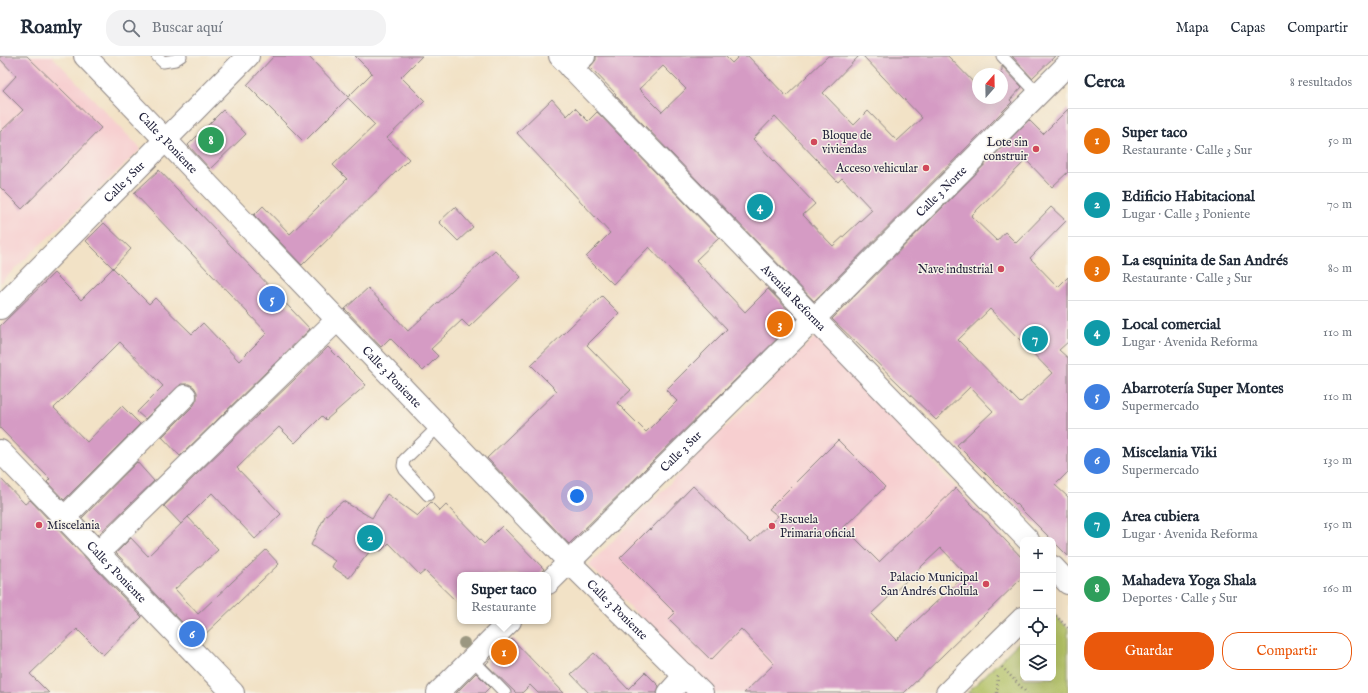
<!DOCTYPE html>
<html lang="es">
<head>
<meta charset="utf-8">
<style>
  :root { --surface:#fff; --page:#f2f2f3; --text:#1f2937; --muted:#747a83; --line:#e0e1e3; --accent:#ea580c }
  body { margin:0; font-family:"IM FELL English",serif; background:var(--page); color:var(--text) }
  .controls { position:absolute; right:12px; bottom:12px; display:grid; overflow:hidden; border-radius:8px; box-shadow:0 4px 16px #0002 }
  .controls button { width:36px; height:36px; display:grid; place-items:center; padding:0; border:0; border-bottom:1px solid var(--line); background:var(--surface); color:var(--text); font:20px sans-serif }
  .compass { position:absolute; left:972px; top:12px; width:36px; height:36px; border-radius:50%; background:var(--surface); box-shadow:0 4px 16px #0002; rotate:20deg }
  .you { position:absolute; left:577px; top:440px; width:14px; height:14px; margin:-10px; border:3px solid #fff; border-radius:50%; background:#1a73e8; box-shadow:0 0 0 6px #1a73e833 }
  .badge { display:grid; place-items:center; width:26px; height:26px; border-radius:50%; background:var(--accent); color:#fff; font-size:13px; font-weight:700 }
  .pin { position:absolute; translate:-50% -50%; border:2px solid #fff; box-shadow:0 1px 4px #0006 }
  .popup { position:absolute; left:457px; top:516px; width:94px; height:52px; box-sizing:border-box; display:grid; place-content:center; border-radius:8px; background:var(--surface); filter:drop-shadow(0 1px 3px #0005); font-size:13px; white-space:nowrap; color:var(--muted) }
  .popup b { font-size:15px; color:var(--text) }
  .popup::after { content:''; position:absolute; left:50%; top:100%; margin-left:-8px; border:8px solid transparent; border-top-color:var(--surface) }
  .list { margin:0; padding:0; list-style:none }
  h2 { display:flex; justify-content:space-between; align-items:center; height:52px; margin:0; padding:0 16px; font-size:17px }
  h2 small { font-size:13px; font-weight:400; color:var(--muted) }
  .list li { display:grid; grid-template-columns:26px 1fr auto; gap:12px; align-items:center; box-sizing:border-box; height:64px; padding:0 16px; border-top:1px solid var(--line) }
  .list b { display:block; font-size:15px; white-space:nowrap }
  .list p { margin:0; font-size:13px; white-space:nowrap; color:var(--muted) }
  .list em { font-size:13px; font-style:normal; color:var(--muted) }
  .actions { display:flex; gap:8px; padding:12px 16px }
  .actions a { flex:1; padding:9px 0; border:1px solid var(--accent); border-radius:16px; text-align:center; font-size:14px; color:var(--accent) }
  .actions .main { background:var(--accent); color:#fff }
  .icon { flex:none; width:22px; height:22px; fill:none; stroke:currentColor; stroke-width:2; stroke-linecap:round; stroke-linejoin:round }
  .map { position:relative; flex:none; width:1068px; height:637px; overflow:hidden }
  header { display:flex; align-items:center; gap:24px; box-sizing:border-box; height:56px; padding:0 20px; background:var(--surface); border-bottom:1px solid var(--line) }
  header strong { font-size:19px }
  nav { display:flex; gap:22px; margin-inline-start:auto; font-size:14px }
  .search { width:280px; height:36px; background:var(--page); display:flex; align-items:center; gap:10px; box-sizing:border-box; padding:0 14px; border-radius:16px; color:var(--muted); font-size:15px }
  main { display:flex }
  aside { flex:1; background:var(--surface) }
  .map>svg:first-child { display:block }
</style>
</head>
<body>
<header>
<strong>Roamly</strong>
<div class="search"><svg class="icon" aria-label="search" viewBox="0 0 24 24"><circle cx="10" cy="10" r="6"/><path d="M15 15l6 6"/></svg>Buscar aquí</div>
<nav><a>Mapa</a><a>Capas</a><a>Compartir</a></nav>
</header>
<main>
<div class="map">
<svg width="1068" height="637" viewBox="0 0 1068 637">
  <rect width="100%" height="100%" fill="#f7f3e8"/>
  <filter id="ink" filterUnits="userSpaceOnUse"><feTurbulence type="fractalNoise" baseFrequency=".025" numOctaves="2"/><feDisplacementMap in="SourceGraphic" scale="8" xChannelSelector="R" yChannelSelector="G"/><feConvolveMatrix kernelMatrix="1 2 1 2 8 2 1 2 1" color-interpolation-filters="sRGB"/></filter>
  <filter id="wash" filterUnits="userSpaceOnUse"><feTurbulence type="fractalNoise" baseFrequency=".012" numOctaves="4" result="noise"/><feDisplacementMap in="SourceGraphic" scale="16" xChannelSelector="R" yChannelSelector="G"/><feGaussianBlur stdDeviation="0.9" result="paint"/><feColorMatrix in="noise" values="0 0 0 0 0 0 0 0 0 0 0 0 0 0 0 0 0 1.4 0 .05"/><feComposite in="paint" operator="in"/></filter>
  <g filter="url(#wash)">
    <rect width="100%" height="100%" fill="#f2e2c6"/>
    <g fill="#f7cfd0">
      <path d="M0,0H52L141,93L0,227Z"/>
      <path d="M817,279L956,432L744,637H713L589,509Z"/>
    </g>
    <path fill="#b1c063" stroke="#6a714f" d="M1053,557L1068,572V637H967L1023,582V622H1053Z"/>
    <g id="blocks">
      <g fill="#d59bc4" fill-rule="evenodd">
        <path d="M0,0H27L101,72L22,153L0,131V76L23,54L3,34L16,20L0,3Z"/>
        <path d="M274,0H308L348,41L372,17L355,0H422L401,21L425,45L387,82L409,103L302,209L254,159L263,150L290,178L347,123L333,109L375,69L348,42L304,86L247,29Z"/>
        <path d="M596,0H725L732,7L739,0H748L786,40L828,0H859L823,37L854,69L868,55L897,85L922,62L863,0H948L978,31V42H1002V18H998L1002,14V10L1022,31L1010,44L1012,46L814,245L615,39L616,38L590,11L596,4ZM663,10L686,33L662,56L639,33ZM775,60L838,126L842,122L872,154L833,190L803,159L815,148L753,83Z"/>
        <path d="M1012,0H1055L1032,22Z"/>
        <path d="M552,43L567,60L575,52L588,65L597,56L719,182L696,204L745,256L768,233L797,263L569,488L487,402L557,335L531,309L602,240L619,257L587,289L631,334L617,347L646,376L677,345L666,334L727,273L649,191L613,228L586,201L610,177L517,77Z"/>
        <path d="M1068,53V116L1052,131L1026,104L971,160L997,185L1005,176L1016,187L1051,151L1066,165L1030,202L1058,231L1068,221V286L1059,294L1068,302V416L1055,429L1068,441V500L957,389L993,355L970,331L936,364L832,263L1029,64L1043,78ZM990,253L1052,317L1020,347L958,284Z"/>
        <path d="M223,54L246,78L210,113L188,89Z"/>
        <path d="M159,114L310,273L180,400L162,381L194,349L197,343V336L194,331L189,328H181L145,363L137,356L163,330L120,286L54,352L87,386L122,350L140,368L64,444L47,426L50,423L0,372V270L54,217L81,244L113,212L149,248L155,242L192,278L203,267L239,305L267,277L134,137Z"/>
        <path d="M455,151L473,171L458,185L439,166Z"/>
        <path d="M104,167L131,193L113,212L86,185Z"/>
        <path d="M495,194L521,221L469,271L462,264L431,293L438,300L423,315L390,282L381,291L345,253L368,232L408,275Z"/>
        <path d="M328,291L366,329L326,364L322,360L295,387L279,371L237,412L281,458L255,483L212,437L181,468L164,450Z"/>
        <path d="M838,384L885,431L844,471L879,506L956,432L1023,503V521L904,637H744L774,608L741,573L711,604L669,563L675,557L620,502L649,473L650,474L693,430L751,486L778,460L769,453ZM941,492L966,518L896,584L871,558Z"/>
        <path d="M137,406L154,425L98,479L82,462Z"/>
        <path d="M0,422L25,448L30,444L142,561L103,599L77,573L30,618L49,637H0Z"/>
        <path d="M387,438L417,460L431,446L440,455L446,449L484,488L502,470L544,513L539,519H460V549L425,515L420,519L389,487L381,495L373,491L349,522L332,511L335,505L311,489L325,460L343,445L372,462Z"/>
        <path d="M188,461L218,494L175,533L198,558L266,494L279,508L199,584L116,497L131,482L148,500Z"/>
        <path d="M512,583L564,637H538L530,629L522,637H516L486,608Z"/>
        <path d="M594,597L628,633L645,616L659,630L657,637H589L571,618Z"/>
        <path d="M476,617L490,631L484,637H456Z"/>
      </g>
    </g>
  </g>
  <g filter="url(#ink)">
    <use href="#blocks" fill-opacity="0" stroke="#8a8280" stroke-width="1"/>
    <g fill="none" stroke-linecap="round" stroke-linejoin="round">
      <defs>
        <g id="lane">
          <path d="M157,0L163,6L175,4L181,0"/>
          <path d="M1002,0L1039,39"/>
          <path d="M428,439L405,414L403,410L404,404L439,370"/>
          <path d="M472,603L505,637"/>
        </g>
        <g id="street">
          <path id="s1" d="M85,0L569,506L702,637"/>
          <path d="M571,12L584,0"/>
          <path id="s2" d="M0,252L248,0"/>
          <path id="s3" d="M0,395L233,637"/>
          <path d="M64,462L185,340"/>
          <path d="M98,497L337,264"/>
          <path id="s4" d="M548,527L814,263L1068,8"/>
          <path d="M438,637L510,565"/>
          <path d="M669,637L685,619"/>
          <path d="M947,637L1023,562"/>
        </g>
        <g id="secondary">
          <path id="s5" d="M560,0L1028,484"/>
          <path d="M1053,511L1068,527"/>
        </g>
      </defs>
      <use href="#lane" stroke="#8a8280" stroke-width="13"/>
      <use href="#street" stroke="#8a8280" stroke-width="24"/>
      <use href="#secondary" stroke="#8a8280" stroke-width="24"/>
      <g stroke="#8a8280" stroke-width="2.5" stroke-dasharray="1 3" stroke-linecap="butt">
        <path d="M1053,557L1068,572"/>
        <path d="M1002,611L1027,637"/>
        <path d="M997,637L998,618"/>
      </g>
      <use href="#lane" stroke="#fff" stroke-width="11"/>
      <use href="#street" stroke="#fff" stroke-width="22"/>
      <use href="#secondary" stroke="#fff" stroke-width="22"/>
    </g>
    <circle fill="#9b9781" cx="464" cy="587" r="6"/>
  </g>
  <g fill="#d1495b" stroke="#f7f3e8" stroke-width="1.5">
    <circle cx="814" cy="86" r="4"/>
    <circle cx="1036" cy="93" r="4"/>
    <circle cx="926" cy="112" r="4"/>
    <circle cx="1001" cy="213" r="4"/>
    <circle cx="39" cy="469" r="4"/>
    <circle cx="772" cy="470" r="4"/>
    <circle cx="986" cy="528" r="4"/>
  </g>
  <g text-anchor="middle" stroke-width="3" stroke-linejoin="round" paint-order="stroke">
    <g font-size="12" fill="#22223b" stroke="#f7f3e8" text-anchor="end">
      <text x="822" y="83" text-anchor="start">Bloque de<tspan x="822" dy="14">viviendas</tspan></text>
      <text x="1028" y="90">Lote sin<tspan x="1028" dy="14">construir</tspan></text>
      <text x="918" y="116">Acceso vehicular</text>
      <text x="993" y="217">Nave industrial</text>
      <text x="780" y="467" text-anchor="start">Escuela<tspan x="780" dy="14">Primaria oficial</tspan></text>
      <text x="47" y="473" text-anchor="start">Miscelania</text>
      <text x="978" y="525">Palacio Municipal<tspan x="978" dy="14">San Andrés Cholula</tspan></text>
    </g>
    <g font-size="12" fill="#22223b" stroke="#f7f3e8">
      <text dy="4" stroke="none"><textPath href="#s1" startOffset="120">Calle 3 Poniente</textPath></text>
      <text dy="4" stroke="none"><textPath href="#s2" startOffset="177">Calle 5 Sur</textPath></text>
      <text dy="4" stroke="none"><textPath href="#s4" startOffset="555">Calle 3 Norte</textPath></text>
      <text dy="4" stroke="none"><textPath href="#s5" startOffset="336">Avenida Reforma</textPath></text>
      <text dy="4" stroke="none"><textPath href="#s1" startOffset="444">Calle 3 Poniente</textPath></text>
      <text dy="4" stroke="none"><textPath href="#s4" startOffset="187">Calle 3 Sur</textPath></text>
      <text dy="4" stroke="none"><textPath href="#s3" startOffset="168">Calle 5 Poniente</textPath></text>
      <text dy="4" stroke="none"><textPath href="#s1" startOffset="768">Calle 3 Poniente</textPath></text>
    </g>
  </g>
</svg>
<div class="controls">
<button>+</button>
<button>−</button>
<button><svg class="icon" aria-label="locate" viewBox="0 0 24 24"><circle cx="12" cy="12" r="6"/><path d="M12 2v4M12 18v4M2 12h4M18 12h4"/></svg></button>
<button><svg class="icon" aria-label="layers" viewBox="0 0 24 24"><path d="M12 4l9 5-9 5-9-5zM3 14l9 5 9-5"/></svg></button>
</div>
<svg class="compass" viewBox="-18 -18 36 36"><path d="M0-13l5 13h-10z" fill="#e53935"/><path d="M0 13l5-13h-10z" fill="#747a83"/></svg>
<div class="you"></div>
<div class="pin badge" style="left:504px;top:596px;background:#e8710a">1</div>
<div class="popup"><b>Super taco</b>Restaurante</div>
<div class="pin badge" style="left:370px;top:482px;background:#0f9aa8">2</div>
<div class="pin badge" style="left:780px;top:268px;background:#e8710a">3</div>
<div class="pin badge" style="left:760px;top:151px;background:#0f9aa8">4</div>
<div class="pin badge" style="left:272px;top:243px;background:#3f7fe0">5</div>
<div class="pin badge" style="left:192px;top:578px;background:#3f7fe0">6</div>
<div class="pin badge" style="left:1035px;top:283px;background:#0f9aa8">7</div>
<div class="pin badge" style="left:211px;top:84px;background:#2e9e5b">8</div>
</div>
<aside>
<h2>Cerca<small>8 resultados</small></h2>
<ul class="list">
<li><span class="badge" style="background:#e8710a">1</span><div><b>Super taco</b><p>Restaurante · Calle 3 Sur</p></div><em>50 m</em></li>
<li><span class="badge" style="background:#0f9aa8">2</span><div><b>Edificio Habitacional</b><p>Lugar · Calle 3 Poniente</p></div><em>70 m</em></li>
<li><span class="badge" style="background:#e8710a">3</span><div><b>La esquinita de San Andrés</b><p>Restaurante · Calle 3 Sur</p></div><em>80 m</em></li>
<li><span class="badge" style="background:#0f9aa8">4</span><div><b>Local comercial</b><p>Lugar · Avenida Reforma</p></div><em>110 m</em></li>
<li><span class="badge" style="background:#3f7fe0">5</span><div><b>Abarrotería Super Montes</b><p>Supermercado</p></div><em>110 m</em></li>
<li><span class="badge" style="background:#3f7fe0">6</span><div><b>Miscelania Viki</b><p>Supermercado</p></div><em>130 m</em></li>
<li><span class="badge" style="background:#0f9aa8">7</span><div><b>Area cubiera</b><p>Lugar · Avenida Reforma</p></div><em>150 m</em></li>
<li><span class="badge" style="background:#2e9e5b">8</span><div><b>Mahadeva Yoga Shala</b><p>Deportes · Calle 5 Sur</p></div><em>160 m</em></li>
</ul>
<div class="actions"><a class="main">Guardar</a><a>Compartir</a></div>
</aside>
</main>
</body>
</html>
